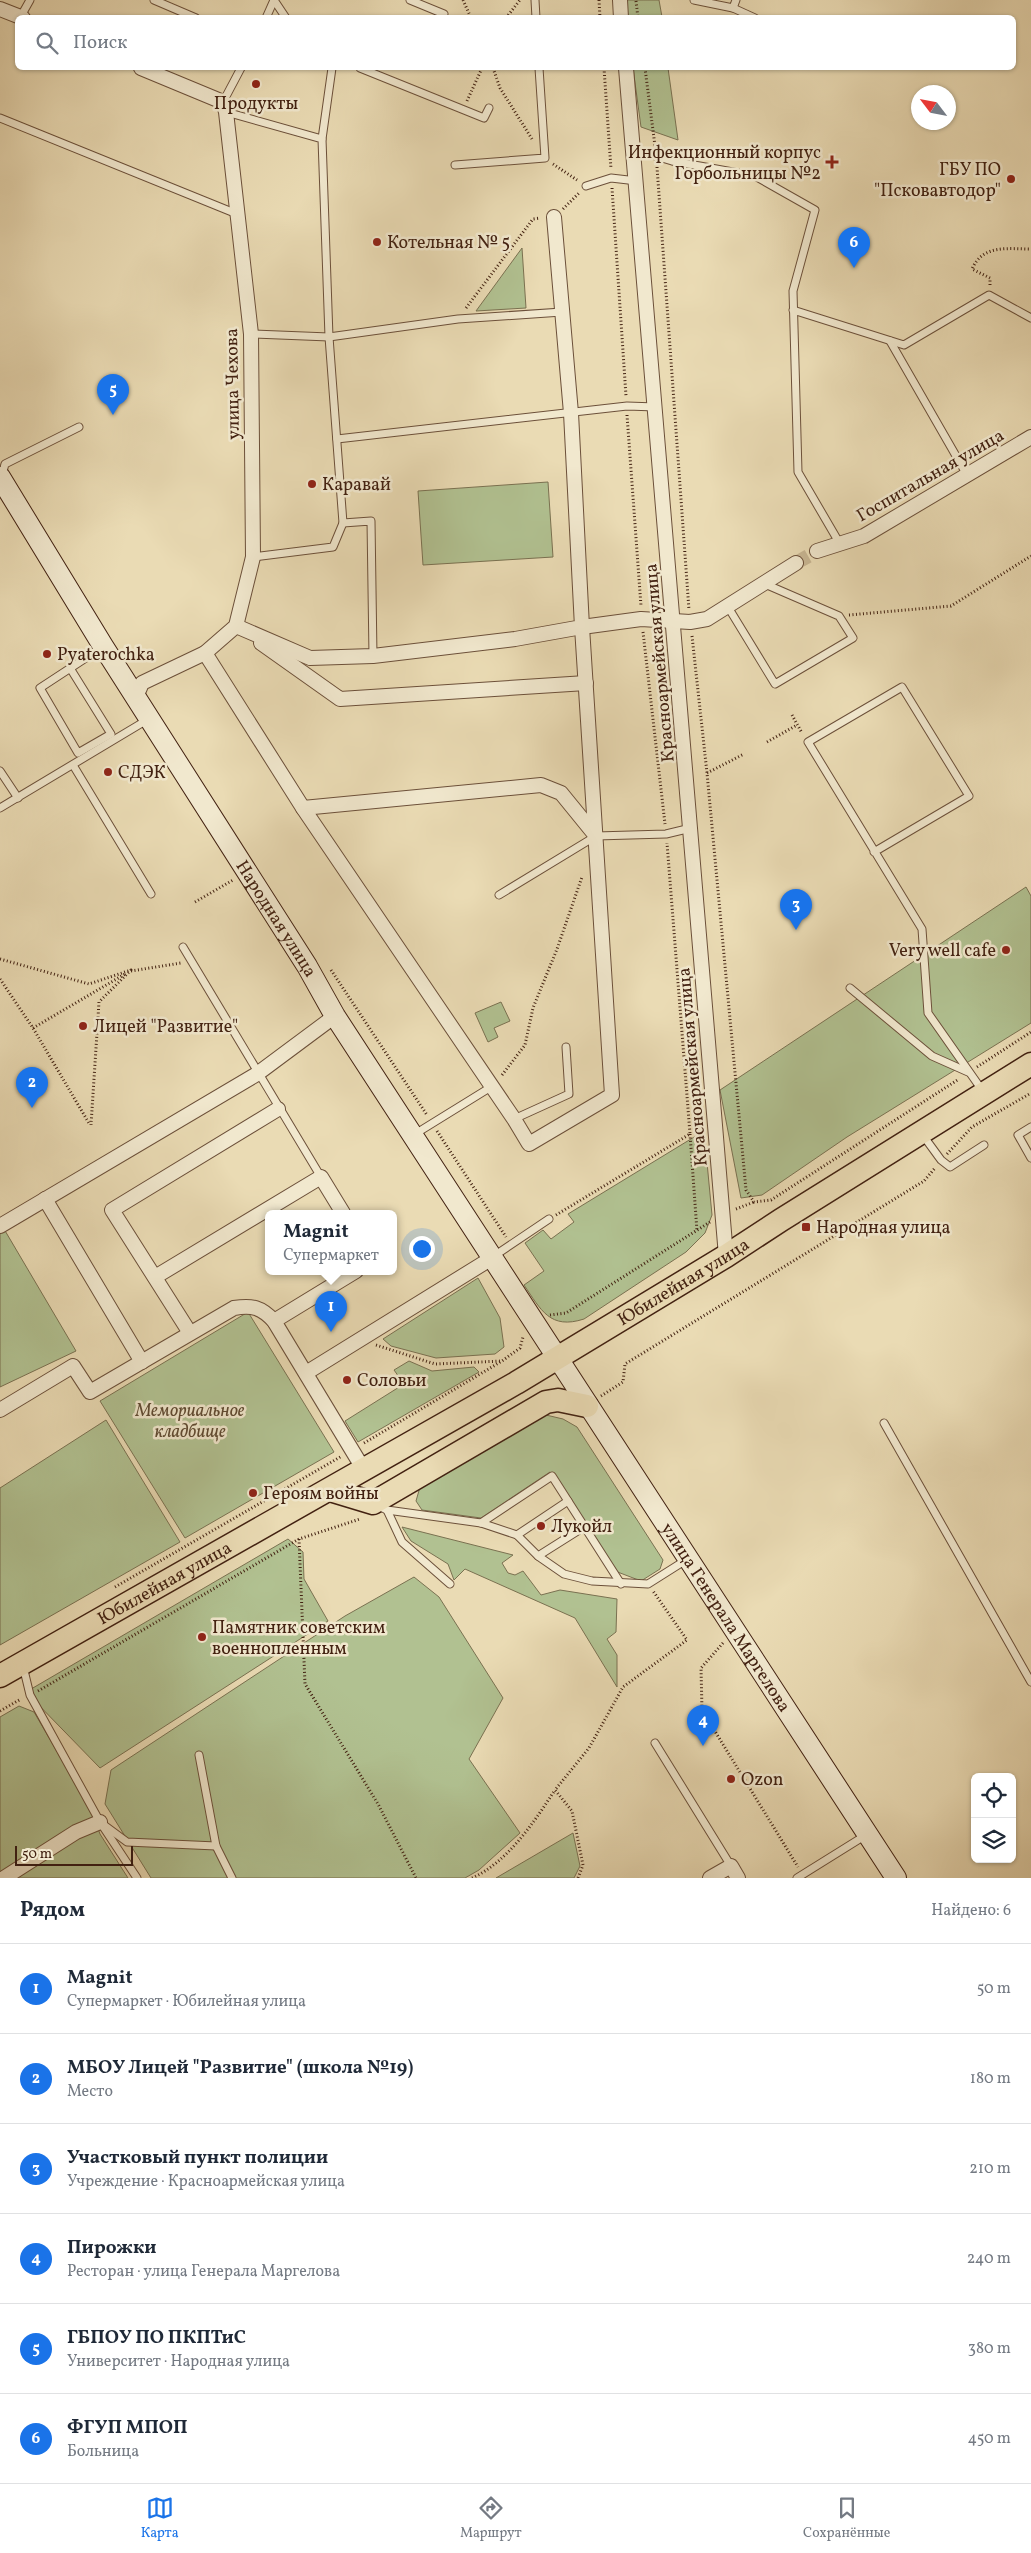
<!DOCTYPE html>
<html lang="ru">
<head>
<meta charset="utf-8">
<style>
  :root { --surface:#fff; --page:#f6f6f7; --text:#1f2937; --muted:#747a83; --line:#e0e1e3; --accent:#1a73e8 }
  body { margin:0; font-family:Vollkorn,serif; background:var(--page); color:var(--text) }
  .controls { position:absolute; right:15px; bottom:15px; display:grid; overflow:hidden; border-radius:8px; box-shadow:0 1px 4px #0004 }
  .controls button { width:45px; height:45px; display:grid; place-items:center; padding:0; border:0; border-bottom:1px solid var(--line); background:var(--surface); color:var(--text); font:25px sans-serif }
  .compass { position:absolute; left:911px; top:85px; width:45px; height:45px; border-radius:50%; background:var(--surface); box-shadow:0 1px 4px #0004; rotate:302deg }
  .scale { position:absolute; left:15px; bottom:12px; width:118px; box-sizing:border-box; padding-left:5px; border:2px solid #422111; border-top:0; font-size:14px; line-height:18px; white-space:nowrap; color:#422111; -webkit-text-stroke:4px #f1e8ce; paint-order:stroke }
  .you { position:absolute; left:421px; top:1248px; width:18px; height:18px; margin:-12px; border:4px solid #fff; border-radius:50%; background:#1a73e8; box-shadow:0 0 0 8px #1a73e833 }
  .badge { display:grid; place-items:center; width:32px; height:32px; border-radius:50%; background:var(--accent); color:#fff; font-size:16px; font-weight:700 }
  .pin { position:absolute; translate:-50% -41px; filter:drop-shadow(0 1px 2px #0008) }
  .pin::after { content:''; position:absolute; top:26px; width:18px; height:15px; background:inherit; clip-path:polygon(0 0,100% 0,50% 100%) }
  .popup { position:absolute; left:265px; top:1210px; width:132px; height:65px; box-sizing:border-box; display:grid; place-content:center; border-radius:8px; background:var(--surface); filter:drop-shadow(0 1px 4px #0005); font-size:16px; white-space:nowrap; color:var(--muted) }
  .popup b { font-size:19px; color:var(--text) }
  .popup::after { content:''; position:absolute; left:50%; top:100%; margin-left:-10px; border:10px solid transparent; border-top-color:var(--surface) }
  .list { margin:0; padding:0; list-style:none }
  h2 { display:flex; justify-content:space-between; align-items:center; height:65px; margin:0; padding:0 20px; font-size:21px }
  h2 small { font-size:16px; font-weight:400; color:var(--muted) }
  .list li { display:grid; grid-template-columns:32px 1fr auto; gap:15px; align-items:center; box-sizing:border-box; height:90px; padding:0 20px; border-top:1px solid var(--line) }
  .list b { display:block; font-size:19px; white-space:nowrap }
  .list p { margin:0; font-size:16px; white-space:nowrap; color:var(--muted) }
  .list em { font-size:16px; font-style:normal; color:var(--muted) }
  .icon { flex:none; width:28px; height:28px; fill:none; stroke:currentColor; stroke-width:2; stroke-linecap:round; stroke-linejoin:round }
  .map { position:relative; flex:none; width:1031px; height:1878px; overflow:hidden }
  .search { position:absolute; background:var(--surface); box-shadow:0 1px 4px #0004; left:15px; right:15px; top:15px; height:55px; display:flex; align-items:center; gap:12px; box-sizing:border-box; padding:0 18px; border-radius:8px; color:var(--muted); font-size:19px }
  .sheet { height:605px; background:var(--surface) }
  nav { display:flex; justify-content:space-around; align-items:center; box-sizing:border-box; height:70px; border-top:1px solid var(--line); background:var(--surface); font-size:14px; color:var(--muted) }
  nav a { display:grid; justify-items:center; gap:2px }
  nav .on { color:var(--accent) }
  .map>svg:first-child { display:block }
</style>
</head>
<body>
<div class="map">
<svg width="1031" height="1878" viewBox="0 0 1031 1878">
  <rect width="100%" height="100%" fill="#eadbb4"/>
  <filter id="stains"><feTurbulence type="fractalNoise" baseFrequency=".004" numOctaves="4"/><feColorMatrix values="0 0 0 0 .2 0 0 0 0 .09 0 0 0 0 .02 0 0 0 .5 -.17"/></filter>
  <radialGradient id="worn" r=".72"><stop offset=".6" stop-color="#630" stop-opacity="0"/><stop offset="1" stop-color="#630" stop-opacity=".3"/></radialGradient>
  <g fill="#b1c191" stroke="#7a7151">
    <path d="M624,0H659L662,17H627Z"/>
    <path d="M633,68H668L678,140L641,127Z"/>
    <path d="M522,248L526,308L476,311Z"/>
    <path d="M548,482L553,557L423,565L418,491Z"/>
    <path d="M1026,887L1031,896V1023L847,1137L762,1195L741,1198L720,1090Z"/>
    <path d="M501,1002L510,1021L494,1028L498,1037L488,1042L475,1013Z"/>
    <path d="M704,1131L712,1215L705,1233L686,1252L584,1319C550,1330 541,1310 524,1285L544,1271L525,1243L543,1230L551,1239L574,1222L568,1214Z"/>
    <path d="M4,1229L76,1351L0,1387V1231Z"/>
    <path d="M478,1278L500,1318L504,1347L495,1354L436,1358L391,1346L383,1339Z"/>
    <path d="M248,1312L334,1452L185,1538L100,1401Z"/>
    <path d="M409,1361L432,1371L474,1367L479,1372L358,1442L345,1421L404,1384L394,1370Z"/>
    <path d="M546,1415L563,1419L577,1427L663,1560L660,1569L641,1581L615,1571L550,1472L481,1518L422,1510L416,1501L420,1487Z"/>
    <path d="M106,1420L180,1542L0,1645V1488Z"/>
    <path d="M402,1527L513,1555L502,1563L508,1573L515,1575L523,1571L541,1595L560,1590L617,1599L616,1632L607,1639L617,1655V1687L575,1618L465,1569L454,1580L448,1564L411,1541Z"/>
    <path d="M288,1539L303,1552L304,1579L328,1621L100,1768L26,1692Z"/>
    <path d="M414,1577L439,1597L503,1698L469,1759L520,1833L479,1870L465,1878H151L105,1804L111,1770L345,1616Z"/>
    <path d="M19,1706L34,1712L91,1810L100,1834L128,1878H0V1717Z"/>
    <path d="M573,1833L580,1866L574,1878H496Z"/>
  </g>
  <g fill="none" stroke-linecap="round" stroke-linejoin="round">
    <path stroke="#c8b693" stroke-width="14" stroke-dasharray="14 7" stroke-linecap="butt" d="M796,563L817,551"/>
    <defs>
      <g id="lane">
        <path d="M154,0L196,18"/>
        <path d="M274,0L286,18"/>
        <path d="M410,0L444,14"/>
        <path d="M535,0L536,18"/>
        <path d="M694,0L733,8L736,0"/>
        <path d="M733,8L755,18"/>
        <path d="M21,16L30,0"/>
        <path d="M266,18L274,0"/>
        <path d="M360,68L484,118L489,108"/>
        <path d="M223,102L241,68"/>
        <path d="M226,112L322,139L329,337L343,523L371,521L373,656"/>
        <path d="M0,118L237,214"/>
        <path d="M322,139L332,68"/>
        <path d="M635,150L672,161L755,176L815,210L793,291L798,472L840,544"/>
        <path d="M455,165L545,158L539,68"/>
        <path d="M586,186L611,178L637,181"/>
        <path d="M793,310L904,345L989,295L1031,318"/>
        <path d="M251,334L329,337L458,319L562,312"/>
        <path d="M890,341L967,475"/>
        <path d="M337,439L627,406L656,407"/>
        <path d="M2,475L5,464L79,427"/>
        <path d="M253,557L333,547L343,523"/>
        <path d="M728,607L775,684L853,638L839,616L765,584"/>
        <path d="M70,668L111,734L78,753L40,688L101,648"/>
        <path d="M73,765L151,894"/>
        <path d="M0,771L18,798"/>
        <path d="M0,808L147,720"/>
        <path d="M874,852L969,796L902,687L808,742L922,929L928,1013L982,1090"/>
        <path d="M499,895L596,836L666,834L691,828"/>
        <path d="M183,947L321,1177"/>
        <path d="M850,988L932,1056L968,1072"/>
        <path d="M514,1119L569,1094L566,1047"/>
        <path d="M1031,1127L1018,1135L1031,1158"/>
        <path d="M415,1134L491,1087"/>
        <path d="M922,1134L941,1160L950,1167L984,1145"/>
        <path d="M494,1256L549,1219"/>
        <path d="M884,1423L1031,1682"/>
        <path d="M378,1506L387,1510L481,1523L517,1535L538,1556L564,1574L592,1581L648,1584L686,1560"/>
        <path d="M387,1510L402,1542L450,1584"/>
        <path d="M481,1523L552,1476L621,1584"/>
        <path d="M517,1535L568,1501"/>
        <path d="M538,1556L584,1527"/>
        <path d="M23,1666L30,1695L100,1822L137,1878"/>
        <path d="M655,1743L731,1866"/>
        <path d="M199,1755L216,1846L232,1878"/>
        <path d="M104,1825L127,1842L216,1846"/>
        <path d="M797,1878L866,1835"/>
      </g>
      <g id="street">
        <path d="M620,0L621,18"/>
        <path d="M0,9L23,18"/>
        <path d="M626,68L726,1256"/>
        <path d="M817,551L864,536L1031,437"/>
        <path d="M236,626L310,658L373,656L515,639L582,627L571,413L554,217"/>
        <path d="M261,643L340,699L586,683"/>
        <path d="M205,653L303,808L514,1119L529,1144L612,1095L582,627L641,619L690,622L707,619L796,563"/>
        <path d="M136,697L142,683L205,653L236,626L253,557L251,334L226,112L223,102L141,68"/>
        <path d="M303,808L541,785L561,793L596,836"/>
        <path d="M45,1199L142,1362"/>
        <path d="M0,1226L257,1074L335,1016"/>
        <path d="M155,1277L321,1177L343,1213"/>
        <path d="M274,1321L356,1271"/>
        <path d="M190,1333L112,1210L278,1109"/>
        <path d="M306,1373L492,1258"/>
        <path d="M0,1410L73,1366L90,1392L234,1308C252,1305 261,1307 274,1321L364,1470"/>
        <path d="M4,1878L76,1832L100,1822"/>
        <path d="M710,1878L731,1866L738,1878"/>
      </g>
      <g id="secondary">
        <path id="s1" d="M0,477L103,646L307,966L335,1016L896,1878"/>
      </g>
      <g id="primary">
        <path d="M330,1490L373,1503L546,1402L558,1400L587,1406"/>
        <path id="s2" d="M0,1676L516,1383L726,1256L781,1220L1031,1064"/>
      </g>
    </defs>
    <use href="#lane" stroke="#6c503a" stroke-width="9"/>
    <use href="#street" stroke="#6c503a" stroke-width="16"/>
    <use href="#secondary" stroke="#422111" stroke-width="22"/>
    <use href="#primary" stroke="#422111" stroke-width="25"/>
    <g stroke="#422111" stroke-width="3" stroke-dasharray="1 2.5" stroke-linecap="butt">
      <path d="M463,0L471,18"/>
      <path d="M599,0L600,18"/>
      <path d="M636,1L638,18"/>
      <path d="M506,18L520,0"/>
      <path d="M493,68L500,88L532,139"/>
      <path d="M604,68L611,169"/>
      <path d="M645,68L655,146"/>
      <path d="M467,101L482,68"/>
      <path d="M553,164L577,180"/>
      <path d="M657,167L689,610"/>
      <path d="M612,188L626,396"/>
      <path d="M563,209L580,192"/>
      <path d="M990,285V278L972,269C983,244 1008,249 1031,249"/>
      <path d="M466,308L533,219L540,218"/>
      <path d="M627,415L641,606"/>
      <path d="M849,615L951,606L1031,556"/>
      <path d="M643,632L665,824"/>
      <path d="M692,636L707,773L746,1190L754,1202L771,1200L959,1079"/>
      <path d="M792,715L802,733"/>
      <path d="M767,742L797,725"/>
      <path d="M707,773L744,754"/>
      <path d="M195,902L233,880"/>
      <path d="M0,959L89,984L131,970L99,1002L91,1125"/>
      <path d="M331,970L427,1115"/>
      <path d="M131,971L181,963"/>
      <path d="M0,979L33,1028L90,1125"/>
      <path d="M33,1028L125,974"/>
      <path d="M977,1067L1031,1032"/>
      <path d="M502,1075L525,1045L533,1008L557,949L582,877"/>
      <path d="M437,1131L506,1237"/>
      <path d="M690,1134L697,1231"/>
      <path d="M947,1154L972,1127L1031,1093"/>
      <path d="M736,1209L754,1202"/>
      <path d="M556,1215L690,1134L667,843"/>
      <path d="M550,1315L566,1313L710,1222"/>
      <path d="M376,1345L435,1364L502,1361"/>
      <path d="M601,1396L623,1382L625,1364L924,1181L935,1168"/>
      <path d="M364,1443L502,1361L520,1348L523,1337"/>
      <path d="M299,1539L305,1684L378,1804L416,1878"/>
      <path d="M115,1587L342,1456"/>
      <path d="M723,1643L701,1668L702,1710L798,1867"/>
      <path d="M38,1691L299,1539L360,1519"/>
      <path d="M0,1711L21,1699"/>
      <path d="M472,1878C508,1862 534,1822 555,1790"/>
      <path d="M578,1878L583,1865L572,1811L555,1790L589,1748L623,1687L687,1640L653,1591"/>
    </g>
    <use href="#lane" stroke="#f1e8ce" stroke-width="7"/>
    <use href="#street" stroke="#f1e8ce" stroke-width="14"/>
    <use href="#secondary" stroke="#f1e8ce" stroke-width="20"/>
    <use href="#primary" stroke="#eadbb4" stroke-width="22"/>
  </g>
  <g fill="#8f2418" stroke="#f1e8ce" stroke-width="2">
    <circle cx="256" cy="84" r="5"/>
    <path d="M829.5 154.5h5v5h5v5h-5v5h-5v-5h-5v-5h5z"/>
    <circle cx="1011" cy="179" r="5"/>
    <circle cx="377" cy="242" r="5"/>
    <circle cx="312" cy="484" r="5"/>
    <circle cx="47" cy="654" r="5"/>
    <circle cx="108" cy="772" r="5"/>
    <circle cx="1006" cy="950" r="5"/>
    <circle cx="83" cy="1026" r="5"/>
    <rect x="801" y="1222" width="10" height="10" rx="2.5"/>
    <circle cx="347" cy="1380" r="5"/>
    <circle cx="253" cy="1493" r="5"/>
    <circle cx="541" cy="1526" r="5"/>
    <circle cx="202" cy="1637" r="5"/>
    <circle cx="731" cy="1779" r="5"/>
  </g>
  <g text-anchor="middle" stroke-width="5" stroke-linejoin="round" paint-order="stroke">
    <g font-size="18" fill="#422111" stroke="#f1e8ce" text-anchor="start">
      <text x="256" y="109" text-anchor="middle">Продукты</text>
      <text x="821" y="158" text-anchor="end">Инфекционный корпус<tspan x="821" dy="21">Горбольницы №2</tspan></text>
      <text x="1001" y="175" text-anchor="end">ГБУ ПО<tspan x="1001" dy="21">"Псковавтодор"</tspan></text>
      <text x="387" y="248">Котельная № 5</text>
      <text x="322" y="490">Каравай</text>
      <text x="57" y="660">Pyaterochka</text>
      <text x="118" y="778">СДЭК</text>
      <text x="996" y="956" text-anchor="end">Very well cafe</text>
      <text x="93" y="1032">Лицей "Развитие"</text>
      <text x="816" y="1233">Народная улица</text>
      <text x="357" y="1386">Соловьи</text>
      <text x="263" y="1499">Героям войны</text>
      <text x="551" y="1532">Лукойл</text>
      <text x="212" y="1633">Памятник советским<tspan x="212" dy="21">военнопленным</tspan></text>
      <text x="741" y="1785">Ozon</text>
    </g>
    <g font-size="18" fill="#422111" stroke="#f1e8ce">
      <text transform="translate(232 384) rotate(-91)" y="6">улица Чехова</text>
      <text transform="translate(930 475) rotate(-30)" y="6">Госпитальная улица</text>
      <text transform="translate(659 663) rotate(-95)" y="6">Красноармейская улица</text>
      <text dy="6" stroke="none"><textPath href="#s1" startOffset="521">Народная улица</textPath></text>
      <text transform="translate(692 1067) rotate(-95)" y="6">Красноармейская улица</text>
      <text dy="6" stroke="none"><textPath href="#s2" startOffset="789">Юбилейная улица</textPath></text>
      <text dy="6" stroke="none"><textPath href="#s2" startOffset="189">Юбилейная улица</textPath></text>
      <text dy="6" stroke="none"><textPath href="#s1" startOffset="1352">улица Генерала Маргелова</textPath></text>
    </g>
    <g font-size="18" font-style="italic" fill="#5e4931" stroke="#f1e8ce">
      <text x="190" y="1416">Мемориальное<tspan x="190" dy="21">кладбище</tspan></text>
    </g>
  </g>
  <rect width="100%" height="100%" filter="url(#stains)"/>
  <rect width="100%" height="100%" fill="url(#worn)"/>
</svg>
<div class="controls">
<button><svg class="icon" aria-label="locate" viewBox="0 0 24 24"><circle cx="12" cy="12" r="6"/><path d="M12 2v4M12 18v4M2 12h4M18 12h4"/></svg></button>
<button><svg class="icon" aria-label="layers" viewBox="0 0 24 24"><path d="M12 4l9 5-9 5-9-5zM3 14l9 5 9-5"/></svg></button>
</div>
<svg class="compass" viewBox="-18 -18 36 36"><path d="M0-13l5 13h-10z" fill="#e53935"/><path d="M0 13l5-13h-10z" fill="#747a83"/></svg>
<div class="scale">50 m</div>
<div class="you"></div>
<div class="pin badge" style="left:331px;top:1332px">1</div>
<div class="popup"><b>Magnit</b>Супермаркет</div>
<div class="pin badge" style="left:32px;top:1108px">2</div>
<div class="pin badge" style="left:796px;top:930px">3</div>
<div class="pin badge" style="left:703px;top:1746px">4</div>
<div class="pin badge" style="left:113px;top:415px">5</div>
<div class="pin badge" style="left:854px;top:268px">6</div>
<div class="search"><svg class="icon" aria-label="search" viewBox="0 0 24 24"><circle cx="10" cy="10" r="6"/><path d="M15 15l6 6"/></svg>Поиск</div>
</div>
<section class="sheet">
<h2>Рядом<small>Найдено: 6</small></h2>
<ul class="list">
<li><span class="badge">1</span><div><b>Magnit</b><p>Супермаркет · Юбилейная улица</p></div><em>50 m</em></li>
<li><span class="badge">2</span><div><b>МБОУ Лицей &quot;Развитие&quot; (школа №19)</b><p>Место</p></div><em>180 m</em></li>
<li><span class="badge">3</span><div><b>Участковый пункт полиции</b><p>Учреждение · Красноармейская улица</p></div><em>210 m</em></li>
<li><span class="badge">4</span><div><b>Пирожки</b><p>Ресторан · улица Генерала Маргелова</p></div><em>240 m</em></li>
<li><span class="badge">5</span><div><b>ГБПОУ ПО ПКПТиС</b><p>Университет · Народная улица</p></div><em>380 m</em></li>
<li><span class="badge">6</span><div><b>ФГУП МПОП</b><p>Больница</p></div><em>450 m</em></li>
</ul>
</section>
<nav>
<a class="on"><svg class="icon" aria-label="map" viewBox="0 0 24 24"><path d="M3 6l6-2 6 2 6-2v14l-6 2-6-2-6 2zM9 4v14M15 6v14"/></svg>Карта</a>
<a><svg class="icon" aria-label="directions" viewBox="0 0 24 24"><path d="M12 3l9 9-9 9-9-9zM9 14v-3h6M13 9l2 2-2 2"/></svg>Маршрут</a>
<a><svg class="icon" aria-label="saved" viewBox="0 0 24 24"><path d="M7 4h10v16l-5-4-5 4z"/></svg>Сохранённые</a>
</nav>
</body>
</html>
